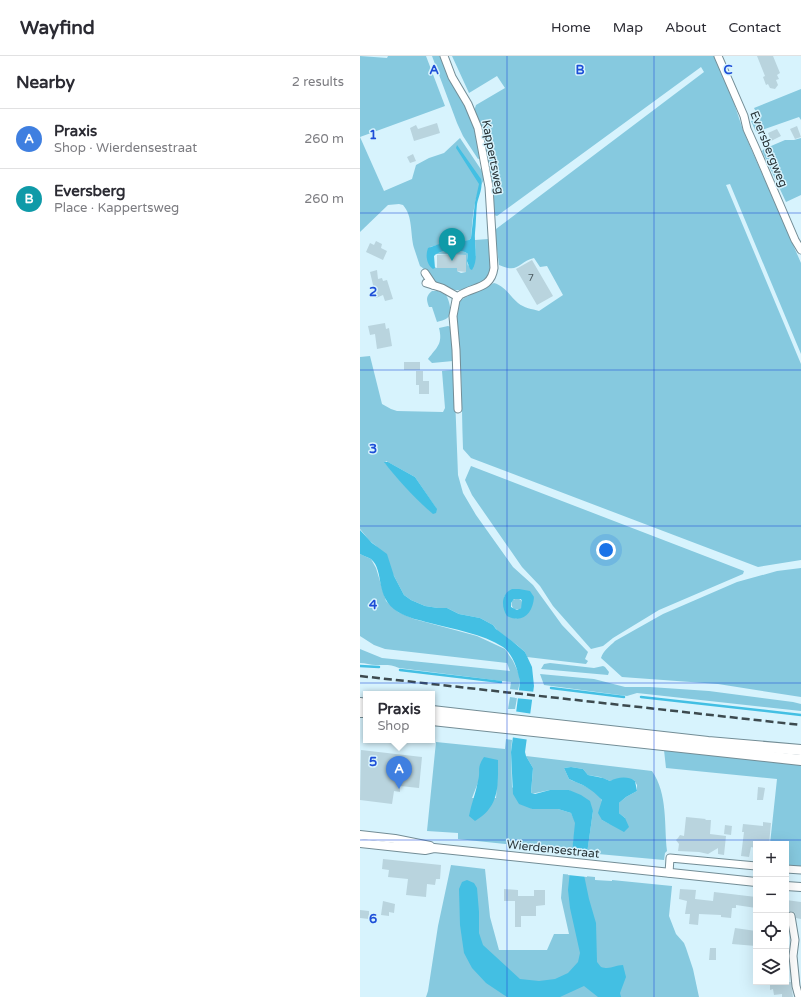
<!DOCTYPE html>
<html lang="en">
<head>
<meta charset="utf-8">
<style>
  :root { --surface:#fff; --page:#f2f2f3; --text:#2b2b33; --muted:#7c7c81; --line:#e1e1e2; --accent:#0b8043 }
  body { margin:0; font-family:"Varela Round",sans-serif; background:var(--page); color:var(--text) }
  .controls { position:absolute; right:12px; bottom:12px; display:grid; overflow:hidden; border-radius:0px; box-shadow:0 4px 16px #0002 }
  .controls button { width:36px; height:36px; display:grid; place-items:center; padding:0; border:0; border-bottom:1px solid var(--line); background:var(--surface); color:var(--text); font:20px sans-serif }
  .you { position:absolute; left:246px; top:494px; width:14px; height:14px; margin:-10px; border:3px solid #fff; border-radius:50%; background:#1a73e8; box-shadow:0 0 0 6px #1a73e833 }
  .badge { display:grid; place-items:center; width:26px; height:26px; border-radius:50%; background:var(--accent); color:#fff; font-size:13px; font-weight:700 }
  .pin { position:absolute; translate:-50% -33px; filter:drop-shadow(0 1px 2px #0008) }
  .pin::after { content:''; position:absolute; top:21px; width:14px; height:12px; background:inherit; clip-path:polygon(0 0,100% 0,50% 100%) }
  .popup { position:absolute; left:3px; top:635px; width:72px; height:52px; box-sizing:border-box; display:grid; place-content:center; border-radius:0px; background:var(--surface); filter:drop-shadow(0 1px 3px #0005); font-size:13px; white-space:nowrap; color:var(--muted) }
  .popup b { font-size:15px; color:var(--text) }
  .popup::after { content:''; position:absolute; left:50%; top:100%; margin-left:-8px; border:8px solid transparent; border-top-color:var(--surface) }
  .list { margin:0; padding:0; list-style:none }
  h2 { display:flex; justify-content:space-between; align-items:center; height:52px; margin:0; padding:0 16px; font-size:17px }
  h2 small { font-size:13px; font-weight:400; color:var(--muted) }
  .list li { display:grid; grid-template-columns:26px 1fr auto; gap:12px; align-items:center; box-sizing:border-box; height:60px; padding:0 16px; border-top:1px solid var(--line) }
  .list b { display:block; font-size:15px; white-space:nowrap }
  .list p { margin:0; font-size:13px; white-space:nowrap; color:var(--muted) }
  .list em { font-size:13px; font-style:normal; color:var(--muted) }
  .icon { flex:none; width:22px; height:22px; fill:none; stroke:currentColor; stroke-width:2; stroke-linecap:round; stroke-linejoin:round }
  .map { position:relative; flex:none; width:441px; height:941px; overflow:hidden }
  header { display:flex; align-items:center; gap:24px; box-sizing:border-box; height:56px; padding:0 20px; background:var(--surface); border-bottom:1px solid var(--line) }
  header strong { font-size:19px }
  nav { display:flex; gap:22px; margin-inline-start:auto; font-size:14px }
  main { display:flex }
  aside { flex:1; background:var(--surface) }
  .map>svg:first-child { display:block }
</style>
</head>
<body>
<header>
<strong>Wayfind</strong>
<nav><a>Home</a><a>Map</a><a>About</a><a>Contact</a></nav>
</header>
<main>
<aside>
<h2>Nearby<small>2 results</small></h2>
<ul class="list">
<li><span class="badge" style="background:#3f7fe0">A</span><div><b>Praxis</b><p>Shop · Wierdensestraat</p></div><em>260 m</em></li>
<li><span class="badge" style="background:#0f9aa8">B</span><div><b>Eversberg</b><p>Place · Kappertsweg</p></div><em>260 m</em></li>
</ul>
</aside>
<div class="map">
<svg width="441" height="941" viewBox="0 0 441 941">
  <rect width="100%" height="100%" fill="#d7f3fd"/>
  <g fill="#86c9df" fill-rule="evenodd">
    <path d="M0,0L27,2L28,0H66L85,50L0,81L24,135L52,123L56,109L69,102L84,97L100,82L124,118L125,122C113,140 113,161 111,182L109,184L89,186L70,191L74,213V211L77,212H97V215L101,217L106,216V199L75,198C83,194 96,194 105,196L108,198L107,205L108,210L116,199L115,184L128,183C129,193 134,210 128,220C124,229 105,235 95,234C89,233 80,229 75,226C69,222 67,214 60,210C58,204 56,198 54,192C50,177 53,160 43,149L39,148L28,149L0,176Z"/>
    <path d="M72,0H80C90,25 107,47 115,71C119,81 119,92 121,102L118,103L103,80L97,67Z"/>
    <path d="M92,0H355L372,41L383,74L441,207V298L370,128L366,129L441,308V504L398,511L111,402L103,393C102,367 102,342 101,316C100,301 93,258 99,246C102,242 127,230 134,227C145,230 150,240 158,247C164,252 172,253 179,255L203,239L187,210L180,211L174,202C158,206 159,218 139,209L136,185V173L344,16L341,11L137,160L134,159L114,55L116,49L145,32L137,20L109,37Z"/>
    <path d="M441,33V64L439,61L396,76L391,65L396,63L395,61L398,60L394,52Z"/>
    <path d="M441,82V139L426,146L402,95L404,93L425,84H434Z"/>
    <path d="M72,235H78L86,239C89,244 92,254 89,260C88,263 81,265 77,266L72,251H69C66,243 66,240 72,235Z"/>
    <path d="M88,270L91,271L93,305L72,307L68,303C77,291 83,288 79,272Z"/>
    <path d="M10,300L22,348L31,353L37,355L83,356L85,352L82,315L94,314L98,419L103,437L116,459L153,511L173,529L202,569L228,596L225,603L228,605L226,608L167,601L165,596L157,589L138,575L133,569L120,562L99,558L87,552H78L65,550L51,544L44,539L34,520L16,490L9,484L0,473V301ZM26,405L55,421L76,452L69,454L25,407ZM144,540L174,541L156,563Z"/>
    <path d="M111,410L384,515L383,518L299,554L253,582L243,590L231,593L193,550L180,530L162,511L112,439L105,424Z"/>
    <path d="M0,498L11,503L16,512L26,545L38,556L54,563L117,580L145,593L153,605L159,618L160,626L158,634L150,633L151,626L39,612C31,608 25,609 16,609C11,609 5,607 0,607V593L22,602L150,615L147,607L25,593L14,589L0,580Z"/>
    <path d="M441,512V641L358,628L262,621L241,602C243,595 250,590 255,585L303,558L377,526L417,515Z"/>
    <circle cx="157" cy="548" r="5.5"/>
    <path d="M190,607L234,612L243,610L245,611L249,616L248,619L181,613L184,608Z"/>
    <path d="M180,618L234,623L265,631H290L349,635L433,646L441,648V655L277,637L267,640L184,629Z"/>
    <path d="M150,641L157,642L155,653H148Z"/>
    <path d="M146,683L152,684L151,696L152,731L172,753H198L211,757L216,767L212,795L98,783V777L67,775L76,686L145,693ZM138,715L136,742H112L119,724Z"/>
    <path d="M304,694L441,709V811L426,810V788H410L417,723L306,712Z"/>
    <path d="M166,700L292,715C308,738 304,769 307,795L305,797L304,804L227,797L233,755L209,734H190L171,738L173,712ZM211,711L223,713L228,719L240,721L250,725L263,722L274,724L277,729V735L266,741L259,747V757L265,762L250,768L242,764C242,759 243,751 242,745C238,733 219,728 209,723L204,712Z"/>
    <path d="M91,809L125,813L130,861L139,894H187L194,878H209L201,842L203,818L235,821V824L252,825V824L312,830L309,860L316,878L324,887L326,892L333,913L339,941H66L68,935L78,870Z"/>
  </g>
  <g fill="#43bfe3" fill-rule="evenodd">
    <path d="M97,89L121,123C123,132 119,139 117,148C116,157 116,167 115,177C114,188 119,204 112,214L110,213L107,205L108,198L105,196C97,194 80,193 74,200L75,212L73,213C67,209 65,200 68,192L82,187L109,184L111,182L115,146L119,128L96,92Z"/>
    <path d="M24,406H28L55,421L77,453L76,457L73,458C56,444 37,423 24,406Z"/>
    <path d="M0,474L12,487L27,498L34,520L44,539L51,544L65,550L78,552H87L99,558L120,562L133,569L136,573L152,585L165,596L172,611L174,630L165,696L166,700L173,712L171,737L175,738L190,734H209L221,739L230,745L233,755L224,819L229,843L236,867L237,906L241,911C251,914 254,909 263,909L266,921L260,937L261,941H238L224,930L200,941H147L126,927L112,912L104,897L100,869L99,833L102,826L107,824L114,827L117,832L119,856V877L123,889L160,923L179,925L195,923L208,917L218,906L220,897L210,852L208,834L215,767L211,757L198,753H172L159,748L153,738L151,696L160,626C158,614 153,598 143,591C123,578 93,573 70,567C59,564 48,562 38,556C14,541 25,515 11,503C8,501 3,500 0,498Z"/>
    <path d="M152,533H159L170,535L174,541C173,557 163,568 147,560C141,551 141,538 152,533ZM154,543H161L162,545L161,552L157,554L151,551V547Z"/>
    <path d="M124,701L138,704C138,730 140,750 115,765L109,760C111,748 116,737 118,725C121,714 116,713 124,701Z"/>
    <path d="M211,711L223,713L228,719L243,722L250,725C258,721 268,720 275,725L277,735L266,741L259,747V757L265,762L269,771L264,776L242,764L238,757L242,744C231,732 223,729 209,723L204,712Z"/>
  </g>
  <g fill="#d7f3fd">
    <path d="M156,634L176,636L175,644L155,642Z"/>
    <path d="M153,655L173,658L170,684L150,681Z"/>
    <path d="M210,794L229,796L227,821L208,819Z"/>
  </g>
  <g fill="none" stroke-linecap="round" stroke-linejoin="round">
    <g stroke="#43bfe3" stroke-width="2.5">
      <path d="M0,610L19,611"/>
      <path d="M40,614L141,626"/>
      <path d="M191,632L264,641"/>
      <path d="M281,641L441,659"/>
    </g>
  </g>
  <g fill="#b9d4de">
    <path d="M397,0H413L420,17L417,19L419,23L416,24L418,29L415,33L410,32L408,28L406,29L403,21L405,20Z"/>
    <path d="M77,67L80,77L54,85L50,72L56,69L58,73Z"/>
    <path d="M437,70L441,81L435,83L430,73Z"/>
    <path d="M417,73L421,80L411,85L408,77Z"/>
    <path d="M53,98L56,105L50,107L47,101Z"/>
    <path d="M16,185L22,188L21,192L27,195L23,204L6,196L10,187L14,189Z"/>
    <path d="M77,199H106V216L97,215V212H77Z"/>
    <path d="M172,204L193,240L177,249L156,213Z"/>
    <path d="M17,214L18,223L22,222L23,225L27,224L33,243L25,245L23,239L16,242L10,216Z"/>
    <path d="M25,267L26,273L29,272L32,290L17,293L15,278L10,279L8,270Z"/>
    <rect x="44" y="306" width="16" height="8"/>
    <path d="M56,315H63V325H69V338H59V329H56Z"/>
    <path d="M1,694L62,701L59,732L40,730V736L34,735L32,748L0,744Z"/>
    <path d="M398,731L405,732L403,744H397Z"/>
    <path d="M326,761L346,763L345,764H351L350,778L366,780L364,799L358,798V792L348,798L339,796L318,795L319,788L316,784L318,782L320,779L324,780Z"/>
    <path d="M403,766L411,767L409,788H395V792L391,791L389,801L381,800L384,776H382L383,768L403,770Z"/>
    <path d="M365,769L372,770L371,779L364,778Z"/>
    <path d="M23,803L81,809L80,823H76L75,829L67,828L66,841L46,839L48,823L28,821L29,814L22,813Z"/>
    <path d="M144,833L158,834V840H174V834H185V849L176,850V860H161V871H155V845H144Z"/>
    <path d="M320,833L336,834L335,843L353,845L354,836L396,841V852L376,849V852H372L371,862L361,861V859L339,858L338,869L329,868L330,858H325L327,845L319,843Z"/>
    <path d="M426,844L441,846V863L436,862L435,857L431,855L428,856L426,861Z"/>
    <path d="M23,845L35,848L34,857L29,856V860L21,859Z"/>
    <path d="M0,854L9,855V863L0,862Z"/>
    <path d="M375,872L396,875V890L372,888Z"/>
    <path d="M350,892H356V904H349Z"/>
    <path d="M410,926H431L433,941H422V938L414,939L413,933L410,934Z"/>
  </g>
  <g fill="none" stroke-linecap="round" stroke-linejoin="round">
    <defs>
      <g id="minor">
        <path d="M84,0L92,21L108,48L118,72L129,131L134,212C131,233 115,230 100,239L96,244L93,260L96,294L98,353"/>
        <path d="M358,0L384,60L387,73L396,93L435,184L441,194"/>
        <path d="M65,217L73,229"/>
        <path d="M66,227L82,232L98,241"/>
        <path d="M426,813L441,814"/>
        <path d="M309,817L310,802L396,810"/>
        <path d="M431,860L435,884L433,900L436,930L439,941"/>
      </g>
      <g id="tertiary">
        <path d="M0,779L35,783L70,790"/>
        <path d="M0,787L65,794L74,792L396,826"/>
        <path d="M426,830L441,831"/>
      </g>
      <g id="primary">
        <path d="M0,647L6,648"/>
        <path d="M72,655L348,686L441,694"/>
        <path d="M0,656H6"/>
        <path d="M72,664L441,704"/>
      </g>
    </defs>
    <use href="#minor" stroke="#738d96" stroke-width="9"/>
    <use href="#tertiary" stroke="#738d96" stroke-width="10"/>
    <use href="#primary" stroke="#738d96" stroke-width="12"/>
    <use href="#minor" stroke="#fff" stroke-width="7"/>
    <use href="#tertiary" stroke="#fff" stroke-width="8"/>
    <use href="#primary" stroke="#fff" stroke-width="10"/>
    <path stroke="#3d4a4f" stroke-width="2.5" stroke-dasharray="8 4" stroke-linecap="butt" d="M0,620L441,669"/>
  </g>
  <path fill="none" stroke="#1d4ed8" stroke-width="1" stroke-opacity="0.55" d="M147,0V941M294,0V941M0,157H441M0,314H441M0,470H441M0,627H441M0,784H441"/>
  <g text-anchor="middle" stroke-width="3" stroke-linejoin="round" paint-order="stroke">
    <g font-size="10" fill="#4d5c62">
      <text x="171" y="225">7</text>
    </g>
    <g font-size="12" fill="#293438" stroke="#d7f3fd">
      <text transform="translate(409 93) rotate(68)" y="4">Eversbergweg</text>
      <text transform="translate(133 101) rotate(79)" y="4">Kappertsweg</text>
      <text transform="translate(193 793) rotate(6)" y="4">Wierdensestraat</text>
    </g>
  </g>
  <g font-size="13" text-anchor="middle" font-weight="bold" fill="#1d4ed8" stroke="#d7f3fd" stroke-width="3" stroke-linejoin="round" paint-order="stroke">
    <text x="74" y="18">A</text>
    <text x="220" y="18">B</text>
    <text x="368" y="18">C</text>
    <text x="13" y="83">1</text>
    <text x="13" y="240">2</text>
    <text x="13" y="397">3</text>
    <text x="13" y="553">4</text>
    <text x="13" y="710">5</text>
    <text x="13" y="867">6</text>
  </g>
</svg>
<div class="controls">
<button>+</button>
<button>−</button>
<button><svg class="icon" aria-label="locate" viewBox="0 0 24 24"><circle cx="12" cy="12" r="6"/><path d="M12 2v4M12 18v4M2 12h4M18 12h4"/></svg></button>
<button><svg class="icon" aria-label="layers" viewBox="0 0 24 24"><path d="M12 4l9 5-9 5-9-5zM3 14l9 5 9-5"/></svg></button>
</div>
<div class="you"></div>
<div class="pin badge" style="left:39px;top:733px;background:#3f7fe0">A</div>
<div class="popup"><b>Praxis</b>Shop</div>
<div class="pin badge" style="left:92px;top:205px;background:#0f9aa8">B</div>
</div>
</main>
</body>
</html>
